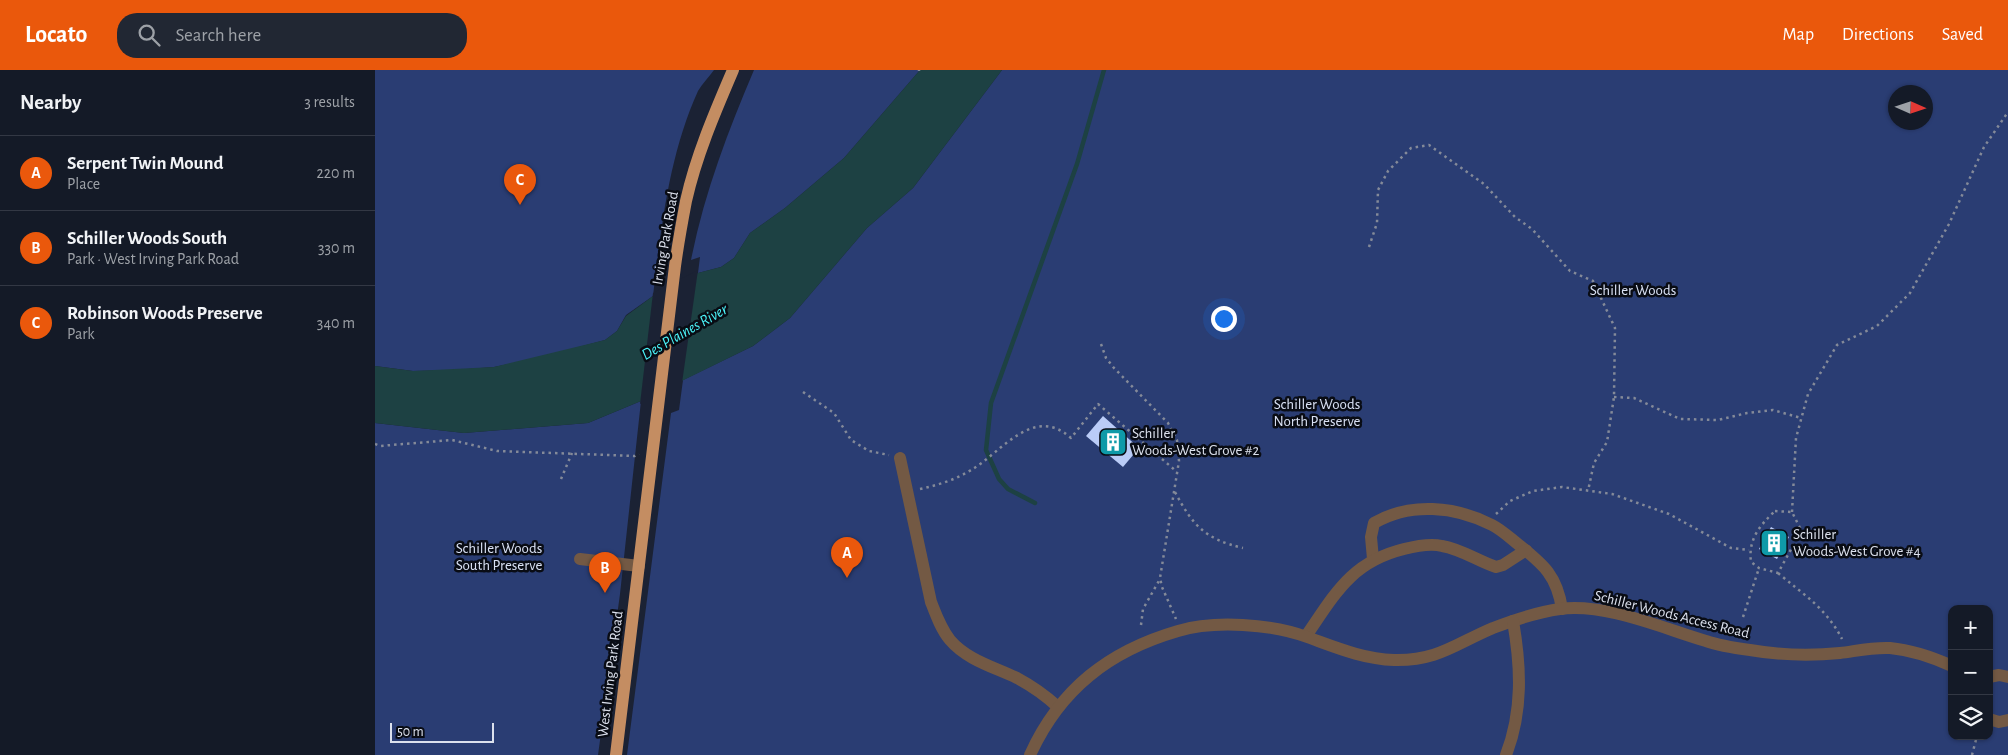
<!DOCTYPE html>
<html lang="en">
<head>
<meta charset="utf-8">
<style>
  :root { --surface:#141a27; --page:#212733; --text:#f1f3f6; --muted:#9da1a7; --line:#333844; --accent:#ea580c }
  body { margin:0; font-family:"Alegreya Sans",sans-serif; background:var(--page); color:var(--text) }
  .controls { position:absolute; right:15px; bottom:15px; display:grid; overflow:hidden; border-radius:10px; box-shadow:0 1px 4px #0004 }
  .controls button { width:45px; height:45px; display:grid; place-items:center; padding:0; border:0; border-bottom:1px solid var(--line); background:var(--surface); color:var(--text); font:25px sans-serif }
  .compass { position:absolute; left:1513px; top:15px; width:45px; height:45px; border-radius:50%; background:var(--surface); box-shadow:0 1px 4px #0004; rotate:93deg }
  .scale { position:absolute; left:15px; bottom:12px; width:104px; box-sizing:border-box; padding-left:5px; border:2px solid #dce1ed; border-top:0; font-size:14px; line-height:18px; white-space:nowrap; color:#dce1ed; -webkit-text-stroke:4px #090c14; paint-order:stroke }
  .you { position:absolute; left:848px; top:248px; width:18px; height:18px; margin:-12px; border:4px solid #fff; border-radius:50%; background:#1a73e8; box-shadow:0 0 0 8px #1a73e833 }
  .badge { display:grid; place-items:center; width:32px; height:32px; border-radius:50%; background:var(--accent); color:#fff; font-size:16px; font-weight:700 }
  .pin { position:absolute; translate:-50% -41px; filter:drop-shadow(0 1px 2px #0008) }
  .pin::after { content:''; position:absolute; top:26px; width:18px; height:15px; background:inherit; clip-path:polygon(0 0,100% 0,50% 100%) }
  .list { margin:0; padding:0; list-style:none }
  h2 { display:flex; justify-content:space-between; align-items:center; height:65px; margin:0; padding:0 20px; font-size:21px }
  h2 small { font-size:16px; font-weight:400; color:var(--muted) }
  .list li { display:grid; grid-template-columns:32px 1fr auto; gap:15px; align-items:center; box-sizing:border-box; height:75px; padding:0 20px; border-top:1px solid var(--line) }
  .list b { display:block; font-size:19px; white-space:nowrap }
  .list p { margin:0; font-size:16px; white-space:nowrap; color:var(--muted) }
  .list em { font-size:16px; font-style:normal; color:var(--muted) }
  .icon { flex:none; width:28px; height:28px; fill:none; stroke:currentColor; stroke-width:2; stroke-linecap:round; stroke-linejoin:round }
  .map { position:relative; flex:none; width:1633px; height:685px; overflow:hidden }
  header { display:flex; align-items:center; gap:30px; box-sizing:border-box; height:70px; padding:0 25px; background:var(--accent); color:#fff }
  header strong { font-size:24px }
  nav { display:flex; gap:28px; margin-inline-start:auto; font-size:18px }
  .search { width:350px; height:45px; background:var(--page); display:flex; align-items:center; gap:12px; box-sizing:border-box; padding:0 18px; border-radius:20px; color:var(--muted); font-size:19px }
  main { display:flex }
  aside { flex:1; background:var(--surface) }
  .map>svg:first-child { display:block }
</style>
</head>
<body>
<header>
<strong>Locato</strong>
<div class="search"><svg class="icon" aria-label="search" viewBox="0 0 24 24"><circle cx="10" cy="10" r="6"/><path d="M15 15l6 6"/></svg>Search here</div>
<nav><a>Map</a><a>Directions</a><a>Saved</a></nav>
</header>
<main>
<aside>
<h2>Nearby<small>3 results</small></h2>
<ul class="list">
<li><span class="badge">A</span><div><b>Serpent Twin Mound</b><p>Place</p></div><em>220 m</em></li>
<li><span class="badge">B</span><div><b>Schiller Woods South</b><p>Park · West Irving Park Road</p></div><em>330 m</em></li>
<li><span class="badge">C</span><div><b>Robinson Woods Preserve</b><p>Park</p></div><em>340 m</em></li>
</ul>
</aside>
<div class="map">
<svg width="1633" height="685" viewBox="0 0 1633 685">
  <rect width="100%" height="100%" fill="#1b2234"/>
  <g fill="#2a3d73" fill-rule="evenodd">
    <path d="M0,0H339C334,7 327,14 323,21C294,85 286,158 278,226L251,245L242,261L230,270L163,288L119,297L79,300L38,301L0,296Z"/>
    <path d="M379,0H545L469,88L410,138L375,163L359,188L346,197L323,203L325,187L316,190C329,124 353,61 379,0Z"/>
    <path d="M627,0H1633V685H252L296,343L304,340L308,310L378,276L415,248L492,158L538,118ZM1520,22H1550V52H1520ZM1577,539H1614V666H1577Z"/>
    <path d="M266,331L245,524L223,685H0V353L89,363L213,353Z"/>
  </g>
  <path fill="#1d4143" d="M545,0H627L538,118L492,158L415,248L378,276L266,331L213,353L89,363L0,353V296L38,301L119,297L230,270L242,261L251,246L278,226L323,203L346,197L359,188L375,163L410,138L469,88Z"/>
  <path fill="#1b2234" d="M323,200L307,313L265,334L278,223Z"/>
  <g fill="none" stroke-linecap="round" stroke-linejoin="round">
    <path stroke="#1d4143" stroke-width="4.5" d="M660,433L633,419L624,409L611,380L616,333L702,94L729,0"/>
  </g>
  <g fill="#baccf7">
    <path d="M728,346L764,378L748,397L711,366Z"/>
    <path d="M1396,457L1414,467L1402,489L1384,479Z"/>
  </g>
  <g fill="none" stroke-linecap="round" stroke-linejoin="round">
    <g stroke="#848a99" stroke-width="2.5" stroke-dasharray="2.5 4" stroke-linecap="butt">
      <path d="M544,0V1"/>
      <path d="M994,177L1002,153L1003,120L1013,101L1036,78L1054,75L1109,114L1140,147L1157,159L1195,201L1218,211L1240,258L1239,327L1232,372L1219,393L1213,421"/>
      <path d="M726,274L731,288L739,298L793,353L802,370L804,391L785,508L787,517L801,549"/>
      <path d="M428,322L459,343L476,370L494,381L514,385"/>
      <path d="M1239,327L1259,328L1305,349L1343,350L1372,343L1398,340L1426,348"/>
      <path d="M0,374L5,376L77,370L122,381L260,386L264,384"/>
      <path d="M186,409L197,383"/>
      <path d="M545,419C563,415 580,410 596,400C626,383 658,334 696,368L723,334L801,401"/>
      <path d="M800,422C818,456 830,469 868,478"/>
      <path d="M1400,441L1417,442L1425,458L1420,472L1403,503L1384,498L1376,492C1373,470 1384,456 1400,441Z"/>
      <path d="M1417,442L1421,368L1433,324L1462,275L1502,256L1535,223L1574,154L1609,77L1633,42"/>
      <path d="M1121,444L1135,431L1158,421L1187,417L1237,424L1294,444L1356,478L1374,480"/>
      <path d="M1403,503C1429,525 1451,538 1467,569"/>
      <path d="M1368,547L1384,498"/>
      <path d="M766,555L768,539L785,509"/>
      <path d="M1597,685L1602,666"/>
    </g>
    <g stroke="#735944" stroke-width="12">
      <path d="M525,388L556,532C561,545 566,559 575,570C592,590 619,597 642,608C657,616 671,626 683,637"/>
      <path d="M205,489L264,496"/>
      <path d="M998,489L996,467L999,453C1035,432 1080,436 1117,455C1127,460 1135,468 1144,475C1169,495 1182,506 1187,539"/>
      <path d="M931,566C960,524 976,492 1029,479C1041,476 1055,473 1067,476C1086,479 1103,491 1121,497L1128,495L1151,480"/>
      <path d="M1614,607L1624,605L1633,607"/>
      <path d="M1614,649L1624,652L1633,650"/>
      <path d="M655,685C685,619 734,581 803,561C839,550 897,554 932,567C960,577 988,589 1019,590C1063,591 1080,574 1118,558C1139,550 1162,542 1185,539C1231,533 1287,558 1331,571C1345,576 1360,578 1375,580C1404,585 1436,586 1465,583C1481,581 1498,577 1515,578C1536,580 1557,587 1577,596"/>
      <path d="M1131,685C1148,641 1146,597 1138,551"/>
    </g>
    <path stroke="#c48d62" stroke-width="12" d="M241,685L300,196C303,174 307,152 311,131C321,86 340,42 358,0"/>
  </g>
  <defs>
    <symbol id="building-square" viewBox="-11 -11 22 22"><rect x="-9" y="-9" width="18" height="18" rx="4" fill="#0f9aa8" stroke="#090c14"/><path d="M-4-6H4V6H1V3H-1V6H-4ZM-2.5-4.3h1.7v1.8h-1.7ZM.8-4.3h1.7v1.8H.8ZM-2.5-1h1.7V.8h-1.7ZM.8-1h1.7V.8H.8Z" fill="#fff"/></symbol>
  </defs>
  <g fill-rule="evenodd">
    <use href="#building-square" x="722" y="356" width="32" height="32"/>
    <use href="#building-square" x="1383" y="457" width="32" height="32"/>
  </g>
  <g text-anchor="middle" stroke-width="5" stroke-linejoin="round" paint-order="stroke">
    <g font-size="15" fill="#dce1ed" stroke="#090c14">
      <text transform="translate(290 168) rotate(-80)" y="5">Irving Park Road</text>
      <text transform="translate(1297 544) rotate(14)" y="5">Schiller Woods Access Road</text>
      <text transform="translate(235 604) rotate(-83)" y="5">West Irving Park Road</text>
    </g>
    <g font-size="15" fill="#dae2f5" stroke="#090c14">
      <text x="1258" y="225">Schiller Woods</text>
      <text x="942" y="339">Schiller Woods<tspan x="942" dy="17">North Preserve</tspan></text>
      <text x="124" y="483">Schiller Woods<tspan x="124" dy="17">South Preserve</tspan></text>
    </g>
    <g font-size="15" fill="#dce1ed" stroke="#090c14" text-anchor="start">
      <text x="757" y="368">Schiller<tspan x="757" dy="17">Woods-West Grove #2</tspan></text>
      <text x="1418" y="469">Schiller<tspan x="1418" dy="17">Woods-West Grove #4</tspan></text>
    </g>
    <g font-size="16" font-style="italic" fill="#4cf5fa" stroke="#090c14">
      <text transform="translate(309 261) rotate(-30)" y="6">Des Plaines River</text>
    </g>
  </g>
</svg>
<div class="controls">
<button>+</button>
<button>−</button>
<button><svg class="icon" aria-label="layers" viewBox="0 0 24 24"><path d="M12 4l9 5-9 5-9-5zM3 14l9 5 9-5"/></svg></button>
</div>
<svg class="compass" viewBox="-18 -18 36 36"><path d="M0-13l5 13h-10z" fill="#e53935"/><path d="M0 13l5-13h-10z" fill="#9da1a7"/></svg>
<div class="scale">50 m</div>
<div class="you"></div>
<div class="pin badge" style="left:472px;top:508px">A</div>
<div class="pin badge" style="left:230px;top:523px">B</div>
<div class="pin badge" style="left:145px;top:135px">C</div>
</div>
</main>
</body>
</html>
